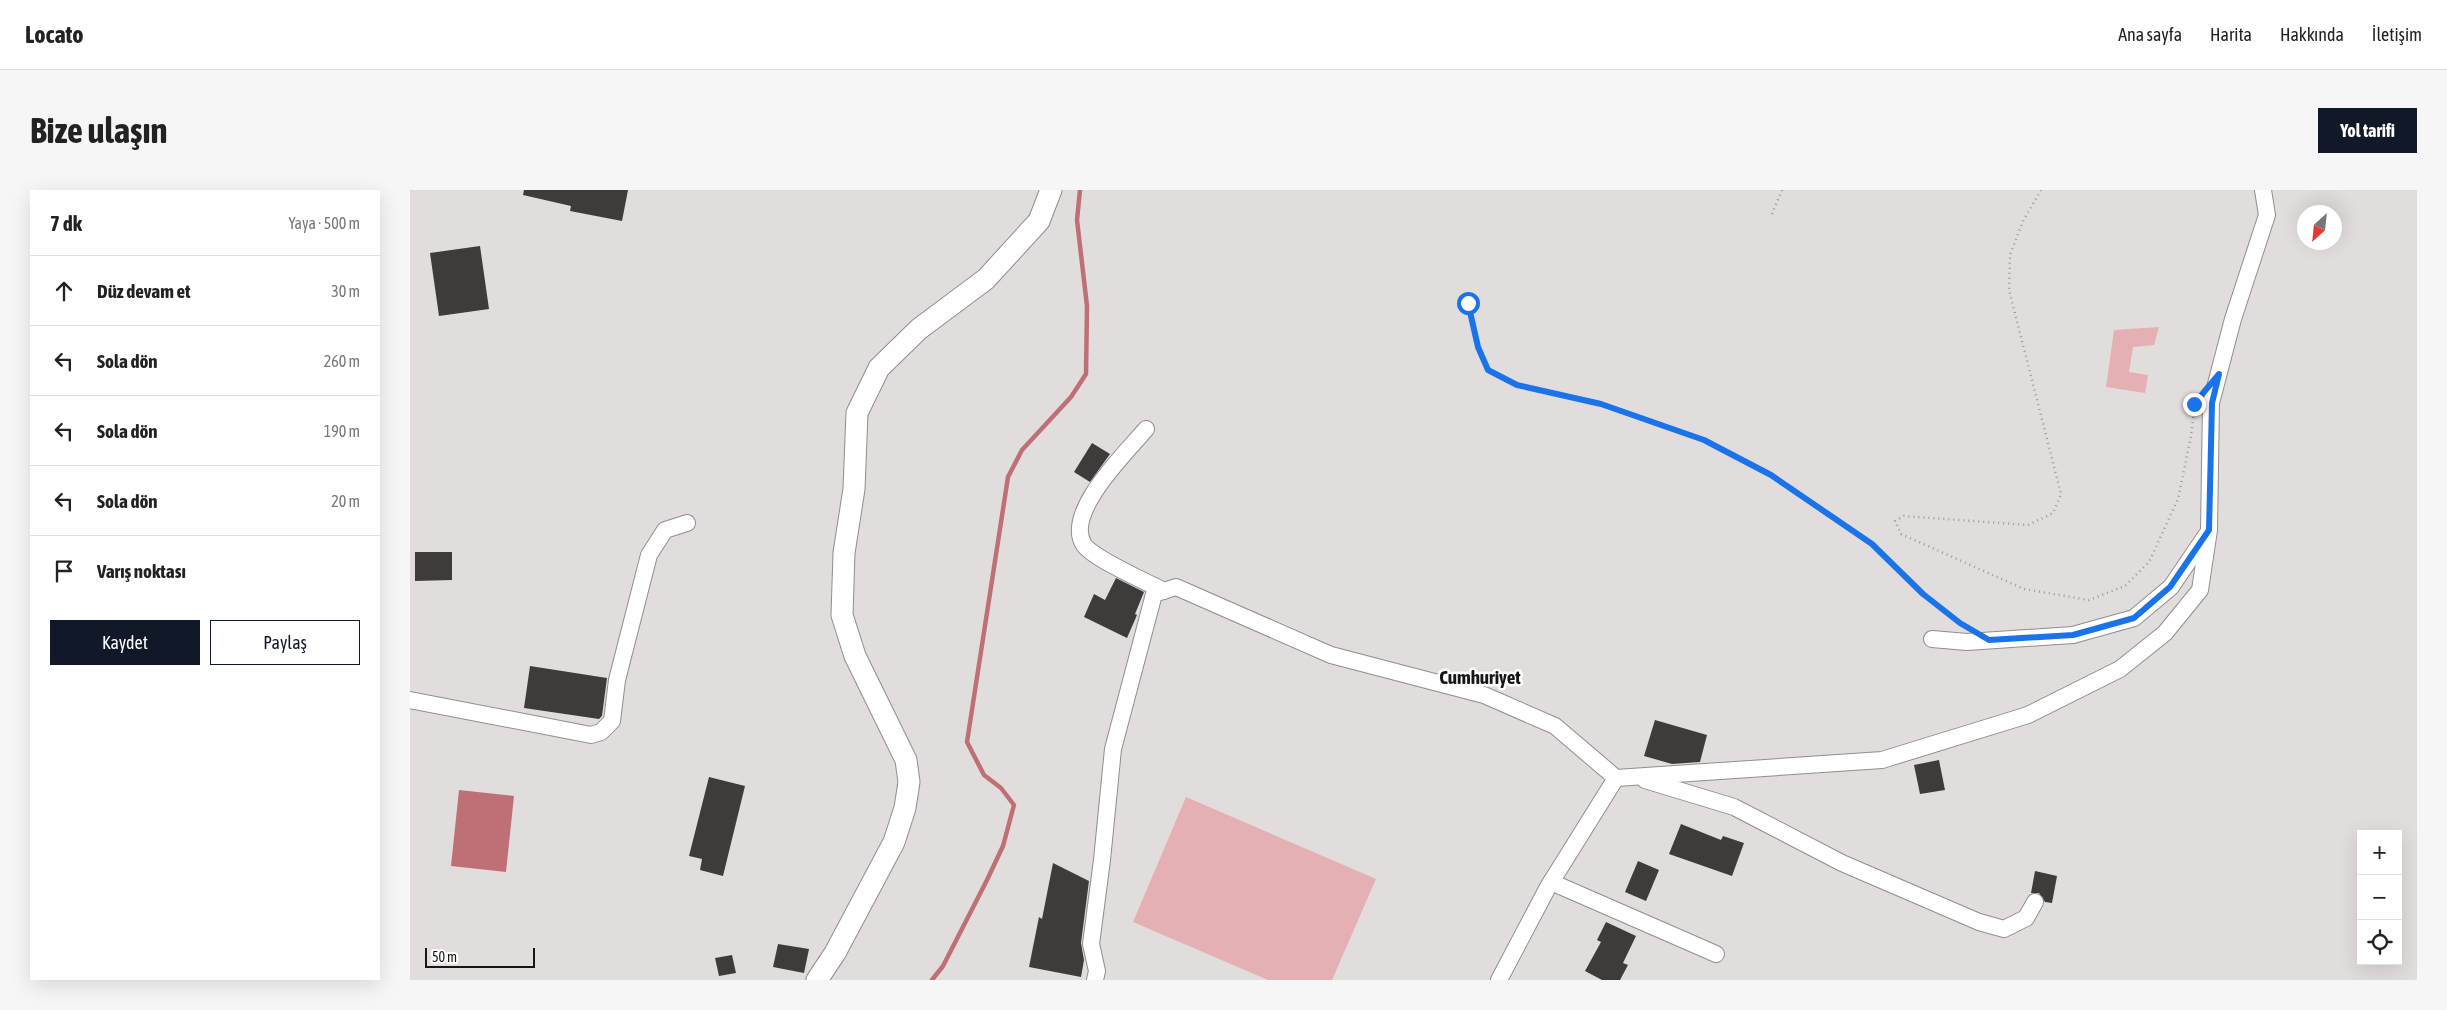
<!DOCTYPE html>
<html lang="tr">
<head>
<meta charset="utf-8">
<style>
  :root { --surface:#fff; --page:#f6f6f6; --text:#222; --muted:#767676; --line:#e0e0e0; --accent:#111827 }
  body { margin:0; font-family:"Asap Condensed",sans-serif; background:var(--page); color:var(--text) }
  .controls { position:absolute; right:15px; bottom:15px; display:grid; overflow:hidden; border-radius:0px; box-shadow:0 5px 20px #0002 }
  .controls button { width:45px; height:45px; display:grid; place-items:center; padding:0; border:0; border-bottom:1px solid var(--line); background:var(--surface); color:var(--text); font:25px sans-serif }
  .compass { position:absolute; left:1887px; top:15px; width:45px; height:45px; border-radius:50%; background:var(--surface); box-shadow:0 5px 20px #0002; rotate:207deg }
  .scale { position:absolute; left:15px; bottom:12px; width:110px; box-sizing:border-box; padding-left:5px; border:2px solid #171515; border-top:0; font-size:14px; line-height:18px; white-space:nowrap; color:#171515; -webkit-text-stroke:4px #fff; paint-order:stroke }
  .stop { position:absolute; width:15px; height:15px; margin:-11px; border:4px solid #1a73e8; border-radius:50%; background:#fff }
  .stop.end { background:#1a73e8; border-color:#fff; box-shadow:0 1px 5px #0008 }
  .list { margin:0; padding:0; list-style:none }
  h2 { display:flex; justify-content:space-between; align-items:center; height:65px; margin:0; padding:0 20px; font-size:21px }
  h2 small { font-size:16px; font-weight:400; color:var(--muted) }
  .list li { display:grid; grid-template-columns:32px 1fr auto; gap:15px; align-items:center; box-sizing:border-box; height:70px; padding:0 20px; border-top:1px solid var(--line) }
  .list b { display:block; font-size:19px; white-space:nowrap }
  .list em { font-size:16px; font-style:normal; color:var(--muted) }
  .actions { display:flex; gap:10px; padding:15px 20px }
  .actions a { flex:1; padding:11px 0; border:1px solid var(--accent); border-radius:0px; text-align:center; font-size:18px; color:var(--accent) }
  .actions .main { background:var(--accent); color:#fff }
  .icon { flex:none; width:28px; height:28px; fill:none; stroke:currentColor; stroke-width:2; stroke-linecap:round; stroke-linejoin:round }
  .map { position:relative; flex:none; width:2007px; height:790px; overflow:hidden; border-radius:0px }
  header { display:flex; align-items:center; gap:30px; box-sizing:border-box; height:70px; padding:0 25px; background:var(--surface); border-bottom:1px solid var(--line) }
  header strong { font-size:24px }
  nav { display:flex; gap:28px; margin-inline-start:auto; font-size:18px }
  .intro { display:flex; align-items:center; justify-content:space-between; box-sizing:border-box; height:120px; padding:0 30px }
  h1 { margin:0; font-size:35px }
  .button { padding:12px 22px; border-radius:0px; background:var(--accent); color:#fff; font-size:18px; font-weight:700 }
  main { display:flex; gap:30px; padding:0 30px }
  aside { flex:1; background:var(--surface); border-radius:0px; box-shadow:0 5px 20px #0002 }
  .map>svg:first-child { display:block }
</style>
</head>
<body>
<header>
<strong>Locato</strong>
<nav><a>Ana sayfa</a><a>Harita</a><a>Hakkında</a><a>İletişim</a></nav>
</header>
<div class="intro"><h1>Bize ulaşın</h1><a class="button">Yol tarifi</a></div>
<main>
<aside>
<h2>7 dk<small>Yaya · 500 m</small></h2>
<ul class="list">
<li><svg class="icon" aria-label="ahead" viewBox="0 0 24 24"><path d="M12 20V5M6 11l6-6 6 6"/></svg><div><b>Düz devam et</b></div><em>30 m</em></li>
<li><svg class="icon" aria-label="left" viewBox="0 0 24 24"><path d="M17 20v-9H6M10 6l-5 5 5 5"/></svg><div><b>Sola dön</b></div><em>260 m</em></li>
<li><svg class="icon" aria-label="left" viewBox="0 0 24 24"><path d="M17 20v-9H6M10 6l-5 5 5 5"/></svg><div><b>Sola dön</b></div><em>190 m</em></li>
<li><svg class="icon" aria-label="left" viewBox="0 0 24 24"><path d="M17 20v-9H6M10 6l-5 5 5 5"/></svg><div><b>Sola dön</b></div><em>20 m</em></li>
<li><svg class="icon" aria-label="arrive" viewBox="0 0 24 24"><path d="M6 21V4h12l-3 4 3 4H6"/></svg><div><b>Varış noktası</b></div></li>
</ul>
<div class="actions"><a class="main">Kaydet</a><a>Paylaş</a></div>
</aside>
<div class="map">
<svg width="2007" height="790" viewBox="0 0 2007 790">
  <rect width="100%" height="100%" fill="#e2dddd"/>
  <g fill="#e4b0b3">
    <path d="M1749,137L1744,155L1723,157L1719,182L1738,185L1735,203L1696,197L1704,140Z"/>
    <path d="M776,607L966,689L922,790H858L723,732Z"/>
  </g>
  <path fill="#bf7076" d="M49,600L104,606L96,682L41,676Z"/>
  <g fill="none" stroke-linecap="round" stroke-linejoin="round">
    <path stroke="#bf7076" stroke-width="4.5" d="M522,790L533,776L577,690L593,656L604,615L591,598L574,585L557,552L598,287L612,260L661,207L676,184L677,116L667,30L670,0"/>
  </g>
  <g fill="#3e3b3b">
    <path d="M114,0H218L212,31L160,21L161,16L113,5Z"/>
    <path d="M70,56L79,119L29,126L20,63Z"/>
    <path d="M682,253L700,264L680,292L664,282Z"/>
    <path d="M5,362H42V390L5,391Z"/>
    <path d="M706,388L734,402L725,424L727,425L717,448L674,427L684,404L695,410Z"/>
    <path d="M120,476L197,488L192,526L189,529L114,518Z"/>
    <path d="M1245,530L1297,545L1290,572L1262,574L1234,566Z"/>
    <path d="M1529,570L1535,600L1510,604L1504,575Z"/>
    <path d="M299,587L335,596L313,686L290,680L292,669L279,666Z"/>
    <path d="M1271,634L1311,650L1313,646L1334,653L1322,686L1259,664Z"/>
    <path d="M1228,671L1249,680L1236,711L1215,702Z"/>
    <path d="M643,673L679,691L671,753L674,770L671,787L619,777L629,727L632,729Z"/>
    <path d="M1625,681L1647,686L1642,713L1635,712L1629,703H1621Z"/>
    <path d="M1196,732L1226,746L1213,773L1218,775L1210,790H1192L1175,781L1191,752L1187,750Z"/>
    <path d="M368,754L399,759L394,783L363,777Z"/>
    <path d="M322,765L326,783L309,786L305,768Z"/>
  </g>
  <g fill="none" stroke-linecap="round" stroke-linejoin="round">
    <defs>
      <g id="minor">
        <path d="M736,239C717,262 653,323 674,355C684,369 737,392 754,401"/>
        <path d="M1522,449L1557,452L1663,445L1724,428L1761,397L1797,344"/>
        <path d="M0,510L181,545L191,542L202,531L207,490L239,365L255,340L277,333"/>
        <path d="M1206,588L1472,570L1618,525L1710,479L1755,443L1790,400L1799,340L1801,213L1823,129L1857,25L1853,0"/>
        <path d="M1235,590L1324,617L1432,673L1569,732L1594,739L1616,728L1625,712"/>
        <path d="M1141,692L1306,764"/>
        <path d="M685,790L687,781L681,754L692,670L703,559L744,404L766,397L921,465L1074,505L1145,536L1206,588L1138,697L1089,790"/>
      </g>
      <path id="tertiary" d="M407,790L425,763L484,652L495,618L499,592L496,570L445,466L432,425L434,363L444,299L447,223L469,178L509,139L576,89L629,31L641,0"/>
    </defs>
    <use href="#minor" stroke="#918d8e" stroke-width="18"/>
    <use href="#tertiary" stroke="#918d8e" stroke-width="23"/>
    <g stroke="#9e9a9a" stroke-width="2.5" stroke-dasharray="1 4" stroke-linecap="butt">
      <path d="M1631,0L1613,31L1600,65L1599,100L1651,304L1643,323L1618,335L1494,326L1485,331L1491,344L1614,399L1679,410L1715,396L1739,372L1768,309L1781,246L1785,212"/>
      <path d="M1362,24L1372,0"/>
      <path d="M1058,113L1068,157L1078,180L1107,195L1191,214L1294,250L1361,285L1462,353L1513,404L1554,436"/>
    </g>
    <use href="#minor" stroke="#fff" stroke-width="16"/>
    <use href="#tertiary" stroke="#fff" stroke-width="21"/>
  </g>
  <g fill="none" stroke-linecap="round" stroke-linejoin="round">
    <path stroke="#1a73e8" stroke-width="6" d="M1058,113L1068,157L1078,180L1107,195L1191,214L1294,250L1361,285L1462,354L1513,404L1550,433L1579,450L1663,445L1724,428L1760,397L1799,340L1802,213L1809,184L1784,214"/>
  </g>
  <g text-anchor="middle" stroke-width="5" stroke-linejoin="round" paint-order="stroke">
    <g font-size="19" font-weight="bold" fill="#171515" stroke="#fff">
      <text x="1070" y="494">Cumhuriyet</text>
    </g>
  </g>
</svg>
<div class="controls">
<button>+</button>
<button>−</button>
<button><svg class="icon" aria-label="locate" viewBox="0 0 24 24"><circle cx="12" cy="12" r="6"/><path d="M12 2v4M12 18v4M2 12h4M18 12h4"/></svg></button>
</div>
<svg class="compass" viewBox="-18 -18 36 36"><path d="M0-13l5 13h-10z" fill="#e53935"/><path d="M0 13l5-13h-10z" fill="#767676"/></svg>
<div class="scale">50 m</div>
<div class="stop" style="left:1058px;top:113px"></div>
<div class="stop end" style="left:1784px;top:214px"></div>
</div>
</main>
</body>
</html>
